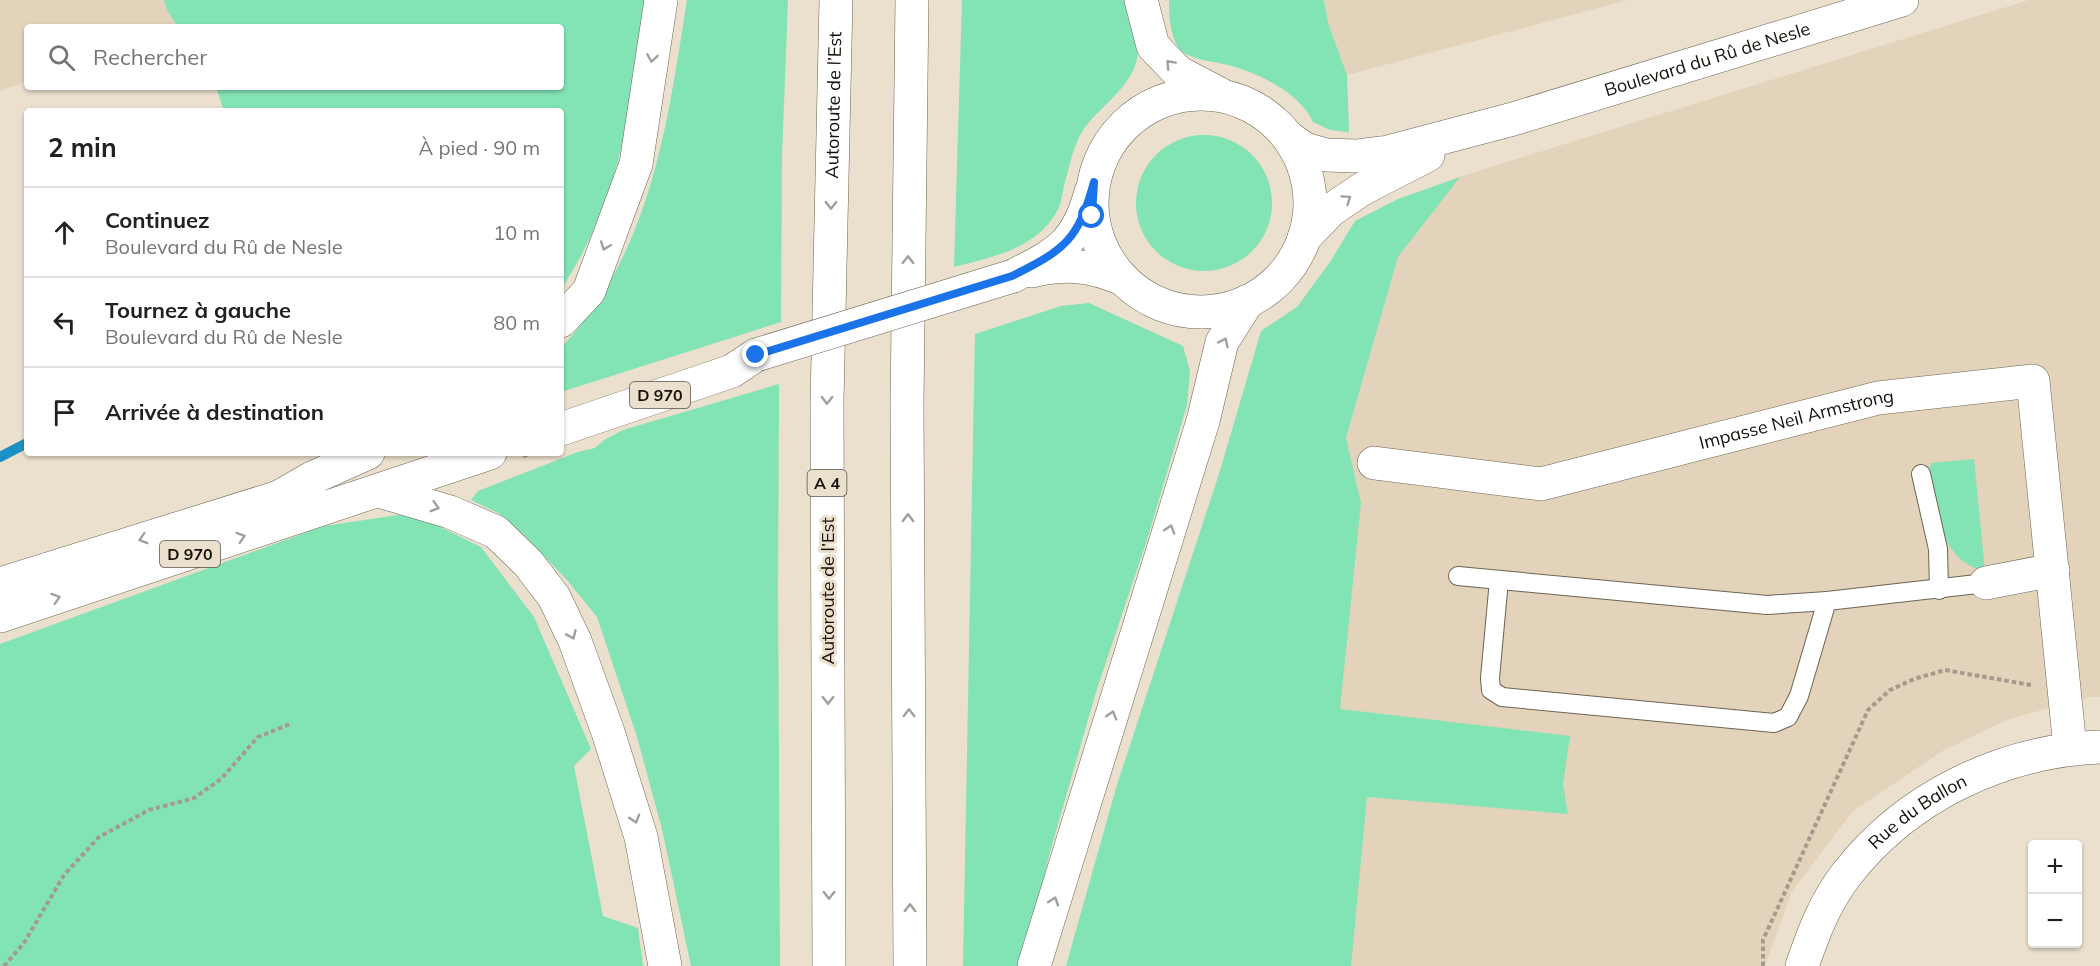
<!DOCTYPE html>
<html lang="fr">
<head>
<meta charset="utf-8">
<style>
  :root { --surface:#fff; --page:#f2f2f2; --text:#202124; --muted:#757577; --line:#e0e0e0 }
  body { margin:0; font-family:Mulish,sans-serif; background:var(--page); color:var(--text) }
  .controls { position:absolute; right:18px; bottom:18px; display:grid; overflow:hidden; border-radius:6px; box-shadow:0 2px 4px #0004 }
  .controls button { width:54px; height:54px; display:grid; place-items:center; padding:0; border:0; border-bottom:2px solid var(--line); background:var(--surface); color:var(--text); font:30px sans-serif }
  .stop { position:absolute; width:18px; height:18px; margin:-14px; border:4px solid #1a73e8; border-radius:50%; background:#fff }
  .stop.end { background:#1a73e8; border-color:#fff; box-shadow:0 2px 6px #0008 }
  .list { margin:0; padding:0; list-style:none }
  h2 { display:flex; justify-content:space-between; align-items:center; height:78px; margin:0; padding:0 24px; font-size:26px }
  h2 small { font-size:20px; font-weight:400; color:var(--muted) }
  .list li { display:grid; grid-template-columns:39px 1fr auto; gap:18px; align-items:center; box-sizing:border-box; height:90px; padding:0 24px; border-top:2px solid var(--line) }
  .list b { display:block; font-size:22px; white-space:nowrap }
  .list p { margin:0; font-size:20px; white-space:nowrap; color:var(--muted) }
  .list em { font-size:20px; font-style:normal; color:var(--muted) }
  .icon { flex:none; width:33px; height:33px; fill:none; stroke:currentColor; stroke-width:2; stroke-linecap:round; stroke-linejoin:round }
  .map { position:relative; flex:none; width:2100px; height:966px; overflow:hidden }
  .search { position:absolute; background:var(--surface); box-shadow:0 2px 4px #0004; left:24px; top:24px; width:540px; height:66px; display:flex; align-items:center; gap:15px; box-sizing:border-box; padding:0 21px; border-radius:6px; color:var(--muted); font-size:22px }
  .panel { position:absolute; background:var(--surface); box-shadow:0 2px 4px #0004; left:24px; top:108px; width:540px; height:348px; border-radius:6px }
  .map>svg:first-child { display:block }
</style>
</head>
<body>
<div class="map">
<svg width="2100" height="966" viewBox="0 0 2100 966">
  <rect width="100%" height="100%" fill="#ebdfcd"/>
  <g fill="#e2d3ba">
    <path d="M0,0H240L169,27H27V81L0,91Z"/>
    <path d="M1324,0H1628L1347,75L1328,23Z"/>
    <path d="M2029,0H2100V697H2091L2009,719L1944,750L1853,811L1792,891L1765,966H1293L1346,439L1398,257L1459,177Z"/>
  </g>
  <g fill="#82e3b4">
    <path d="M164,0H648C632,103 621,200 561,289V111H224L216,87H561V27H178L167,10Z"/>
    <path d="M687,0H788L782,156L781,322L561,392V348C652,250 667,126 687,0Z"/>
    <path d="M962,0H1128C1131,14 1137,30 1138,45C1141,82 1102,103 1083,130C1073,146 1069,168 1064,186C1062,195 1061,205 1056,213C1035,249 992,257 954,267Z"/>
    <path d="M1169,0H1324L1328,23L1347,75L1349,132L1330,130L1313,122C1301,93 1256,72 1228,65C1213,61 1196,61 1183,52C1170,42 1169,15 1169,0Z"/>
    <circle cx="1204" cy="203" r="68"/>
    <path d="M1460,177L1398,257L1346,438L1361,503L1340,709L1570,736L1563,784L1568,814L1367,797L1351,966H1066L1116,788L1219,474L1261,331L1297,307L1330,262L1355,221L1398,199Z"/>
    <path d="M1089,303L1183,346L1190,372L1187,405L1147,540L1096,692L1050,852L1023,966H963L975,334L1061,306Z"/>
    <path d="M779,384L778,588L780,966H691L662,829L637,737L597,617L567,580L525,536L498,513L471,500L478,491L578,452L595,448L604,440L623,430Z"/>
    <path d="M1974,459L1985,571C1966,567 1952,554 1944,536L1929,473L1931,463Z"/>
    <path d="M412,513L481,547L534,617L591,749L574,766L603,916L638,928L643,966H0V644L324,526Z"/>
  </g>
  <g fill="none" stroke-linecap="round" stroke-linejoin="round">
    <path stroke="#1b92c7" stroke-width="10" d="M0,457L27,443"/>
    <defs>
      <g id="service">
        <path d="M1921,474L1938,549L1939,590"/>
        <path d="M1458,576L1767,605L1827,601L1986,583"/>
        <path d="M1499,580L1490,678L1491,690L1502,697L1774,723L1788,717L1799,696L1827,601"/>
      </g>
      <g id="minor">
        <path id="s1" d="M1374,463L1541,484L1878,398L2033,381L2070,748"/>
        <path d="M1986,583L2053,570"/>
        <path id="s2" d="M1802,966C1813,934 1825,902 1846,875C1906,797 2002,751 2100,747"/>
      </g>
      <g id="secondary">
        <path id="s3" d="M1289,138L1305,149L1326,155L1356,156L1388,152L1513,119L1902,0"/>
        <path d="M1304,238L1331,210L1362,189L1428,155"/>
      </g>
      <g id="primary">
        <circle cx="1201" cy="203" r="109"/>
        <path d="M1032,271C1066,263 1090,265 1123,279"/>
        <path d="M1013,276C1058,253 1077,244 1091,192"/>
        <path d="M561,429L732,371L756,355"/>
        <path d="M0,584L279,497L309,492"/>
        <path d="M0,616L490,453"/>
      </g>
      <g id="motorway">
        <path d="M1141,0L1153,46L1178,72L1220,94"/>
        <path d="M561,321L589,291L636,164L661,0"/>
        <path d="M379,491L450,512L496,532L528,563L554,597L575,641L608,732L641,837L665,966"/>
        <path d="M279,497L312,478L368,453"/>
        <path id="s4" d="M829,966L827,402L836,0"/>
        <path d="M910,966L907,404L912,0"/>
        <path d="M1034,966L1203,421L1222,342L1248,301"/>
      </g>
    </defs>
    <use href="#service" stroke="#6d6454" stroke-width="20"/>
    <use href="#minor" stroke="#6d6454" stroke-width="34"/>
    <use href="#secondary" stroke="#6d6454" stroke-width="34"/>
    <use href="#primary" stroke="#6d6454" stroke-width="34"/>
    <use href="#motorway" stroke="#6d6454" stroke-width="34"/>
    <g stroke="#a49b8c" stroke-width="4" stroke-dasharray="4.5 3" stroke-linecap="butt">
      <path d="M523,456L532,453"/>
      <path d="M4,966L24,943L64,875L99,837L149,810L194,798L221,779L258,737L290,724"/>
      <path d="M1763,966V940L1868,710L1890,690L1914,679L1945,670L2031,685"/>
    </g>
    <use href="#service" stroke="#fff" stroke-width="18"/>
    <use href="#minor" stroke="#fff" stroke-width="33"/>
    <use href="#secondary" stroke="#fff" stroke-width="33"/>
    <use href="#primary" stroke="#fff" stroke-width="33"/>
    <use href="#motorway" stroke="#fff" stroke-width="33"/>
    <defs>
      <path id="primary-bridge" d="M756,355L1013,276"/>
    </defs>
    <use href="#primary-bridge" stroke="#6d6454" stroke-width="34" stroke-linecap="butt"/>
    <use href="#primary-bridge" stroke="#fff" stroke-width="33"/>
  </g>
  <defs><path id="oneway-chevron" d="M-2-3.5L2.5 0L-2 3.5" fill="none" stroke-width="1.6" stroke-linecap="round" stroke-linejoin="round" transform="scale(1.5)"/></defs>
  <g stroke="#a1a09d">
    <use href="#oneway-chevron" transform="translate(652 58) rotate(99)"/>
    <use href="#oneway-chevron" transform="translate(1170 64) rotate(-133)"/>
    <use href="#oneway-chevron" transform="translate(1347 199) rotate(-34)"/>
    <use href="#oneway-chevron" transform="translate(831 205) rotate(91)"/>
    <use href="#oneway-chevron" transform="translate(605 246) rotate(110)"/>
    <use href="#oneway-chevron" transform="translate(908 260) rotate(-89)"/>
    <use href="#oneway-chevron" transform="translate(1224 342) rotate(-65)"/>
    <use href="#oneway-chevron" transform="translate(827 400) rotate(91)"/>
    <use href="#oneway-chevron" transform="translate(435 507) rotate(17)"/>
    <use href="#oneway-chevron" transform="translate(908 518) rotate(-90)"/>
    <use href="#oneway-chevron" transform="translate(1170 529) rotate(-73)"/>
    <use href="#oneway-chevron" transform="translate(241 537) rotate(-18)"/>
    <use href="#oneway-chevron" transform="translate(143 539) rotate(163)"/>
    <use href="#oneway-chevron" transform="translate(56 598) rotate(-18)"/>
    <use href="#oneway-chevron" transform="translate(572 635) rotate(66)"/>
    <use href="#oneway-chevron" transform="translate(828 700) rotate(90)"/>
    <use href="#oneway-chevron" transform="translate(909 713) rotate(-90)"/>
    <use href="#oneway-chevron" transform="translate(1112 715) rotate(-73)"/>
    <use href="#oneway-chevron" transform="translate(635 819) rotate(73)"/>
    <use href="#oneway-chevron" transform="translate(829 895) rotate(90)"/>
    <use href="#oneway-chevron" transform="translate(1054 901) rotate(-72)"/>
    <use href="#oneway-chevron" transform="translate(910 908) rotate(-90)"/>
  </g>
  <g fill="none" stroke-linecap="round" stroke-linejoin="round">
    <path stroke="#1a73e8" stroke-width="8" d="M756,355L1012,276C1066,249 1078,240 1094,182L1092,216"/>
  </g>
  <g text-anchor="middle" stroke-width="6" stroke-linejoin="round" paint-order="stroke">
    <g fill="#ebdfcd" stroke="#544f44" stroke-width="1.5">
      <rect x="630" y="382" width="60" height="26" rx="4.5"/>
      <rect x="807.5" y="470" width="39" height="26" rx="4.5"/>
      <rect x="160" y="541" width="60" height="26" rx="4.5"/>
    </g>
    <g font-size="16" font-weight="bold" fill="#14110a">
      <text x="660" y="401">D 970</text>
      <text x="827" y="489">A 4</text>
      <text x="190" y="560">D 970</text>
    </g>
    <g font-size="18" fill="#14110a" stroke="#ebdfcd">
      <text dy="6" stroke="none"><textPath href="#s3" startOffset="436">Boulevard du Rû de Nesle</textPath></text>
      <text dy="6" stroke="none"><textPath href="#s4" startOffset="861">Autoroute de l’Est</textPath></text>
      <text dy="6" stroke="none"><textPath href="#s1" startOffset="432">Impasse Neil Armstrong</textPath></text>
      <text transform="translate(828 591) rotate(-90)" y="6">Autoroute de l’Est</text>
      <text dy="6" stroke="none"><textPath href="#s2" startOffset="198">Rue du Ballon</textPath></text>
    </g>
  </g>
</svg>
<div class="controls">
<button>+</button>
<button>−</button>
</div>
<div class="stop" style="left:1092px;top:216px"></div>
<div class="stop end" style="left:756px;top:355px"></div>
<div class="search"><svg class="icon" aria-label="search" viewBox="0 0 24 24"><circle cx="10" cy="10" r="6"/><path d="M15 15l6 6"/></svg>Rechercher</div>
<section class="panel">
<h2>2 min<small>À pied · 90 m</small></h2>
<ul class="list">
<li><svg class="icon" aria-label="ahead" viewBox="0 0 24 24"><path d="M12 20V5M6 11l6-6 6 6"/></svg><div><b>Continuez</b><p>Boulevard du Rû de Nesle</p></div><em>10 m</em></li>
<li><svg class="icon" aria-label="left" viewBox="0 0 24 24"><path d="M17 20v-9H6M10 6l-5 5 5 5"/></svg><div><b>Tournez à gauche</b><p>Boulevard du Rû de Nesle</p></div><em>80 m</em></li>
<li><svg class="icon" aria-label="arrive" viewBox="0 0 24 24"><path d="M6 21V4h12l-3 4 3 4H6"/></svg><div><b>Arrivée à destination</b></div></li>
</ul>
</section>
</div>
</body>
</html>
